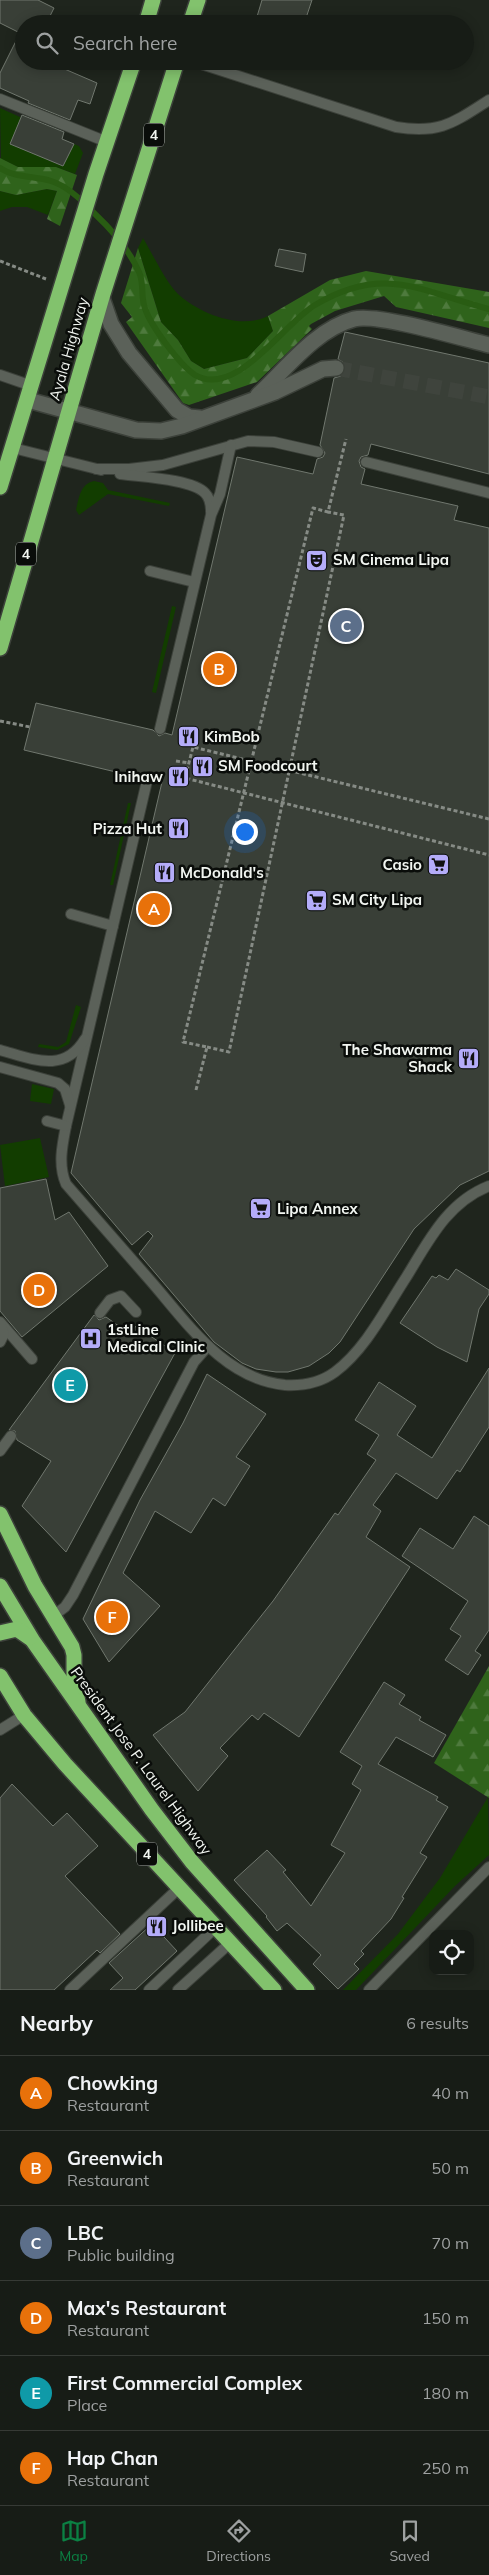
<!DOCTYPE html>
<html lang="en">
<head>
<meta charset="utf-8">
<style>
  :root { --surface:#171c16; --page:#20251f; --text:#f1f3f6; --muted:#9ea1a1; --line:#363a35; --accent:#0b8043 }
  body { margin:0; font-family:Mulish,sans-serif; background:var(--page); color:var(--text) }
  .controls { position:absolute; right:15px; bottom:15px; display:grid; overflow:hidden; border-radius:10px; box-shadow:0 2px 12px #0003 }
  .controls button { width:45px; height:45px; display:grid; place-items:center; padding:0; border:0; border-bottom:1px solid var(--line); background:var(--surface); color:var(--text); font:25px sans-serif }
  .you { position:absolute; left:244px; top:831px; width:18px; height:18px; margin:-12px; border:4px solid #fff; border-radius:50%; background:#1a73e8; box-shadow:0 0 0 8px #1a73e833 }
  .badge { display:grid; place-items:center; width:32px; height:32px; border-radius:50%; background:var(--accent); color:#fff; font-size:16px; font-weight:700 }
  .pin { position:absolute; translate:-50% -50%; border:2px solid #fff; box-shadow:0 1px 5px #0006 }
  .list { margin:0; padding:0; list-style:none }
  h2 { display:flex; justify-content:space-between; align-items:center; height:65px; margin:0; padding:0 20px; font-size:21px }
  h2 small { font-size:16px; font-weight:400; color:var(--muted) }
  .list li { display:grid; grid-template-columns:32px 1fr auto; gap:15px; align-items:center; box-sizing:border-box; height:75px; padding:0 20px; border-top:1px solid var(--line) }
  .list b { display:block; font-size:19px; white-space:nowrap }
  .list p { margin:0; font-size:16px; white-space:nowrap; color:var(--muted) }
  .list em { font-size:16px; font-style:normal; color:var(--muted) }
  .icon { flex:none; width:28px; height:28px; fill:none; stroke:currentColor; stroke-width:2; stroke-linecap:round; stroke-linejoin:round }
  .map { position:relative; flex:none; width:489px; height:1990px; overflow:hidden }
  .search { position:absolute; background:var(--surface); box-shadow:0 2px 12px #0003; left:15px; right:15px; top:15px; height:55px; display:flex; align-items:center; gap:12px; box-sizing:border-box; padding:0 18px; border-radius:28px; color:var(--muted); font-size:19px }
  .sheet { height:515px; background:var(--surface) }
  nav { display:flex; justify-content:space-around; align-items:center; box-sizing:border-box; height:70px; border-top:1px solid var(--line); background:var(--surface); font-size:14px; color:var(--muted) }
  nav a { display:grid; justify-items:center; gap:2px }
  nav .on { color:var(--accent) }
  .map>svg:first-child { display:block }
</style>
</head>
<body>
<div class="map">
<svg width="489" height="1990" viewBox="0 0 489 1990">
  <defs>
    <pattern id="forest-firs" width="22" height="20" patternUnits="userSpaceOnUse" patternTransform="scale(1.25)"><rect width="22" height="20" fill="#2f631b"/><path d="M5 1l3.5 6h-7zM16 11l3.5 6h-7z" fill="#4e7a3d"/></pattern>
  </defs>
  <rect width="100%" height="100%" fill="#1f251d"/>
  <g fill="#123d00">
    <path d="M0,108L31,122L20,121L10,144L63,166L74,144L79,146L83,153L75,174L56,167H18L1,159Z"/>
    <path d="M47,189L57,191L48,215L27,207H12L0,211V191L16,195Z"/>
    <path d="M143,238C152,253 167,284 178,294C200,314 241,330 268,316L273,331L247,358L204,369L191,361L178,340L161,322L138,248Z"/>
    <path d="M94,481L103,483L108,490L170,503L169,506L108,494L79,515L76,510C79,498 80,484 94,481Z"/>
    <path d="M172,606L176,607L156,693L152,692Z"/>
    <path d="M128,803H131L113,885H110Z"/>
    <path d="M76,1005L81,1007L69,1044L57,1050L38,1047L39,1044L58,1047L66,1042Z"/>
    <path d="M32,1084L54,1089L51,1104L30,1101Z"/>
    <path d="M40,1138L49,1177L5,1186L0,1145Z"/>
    <path d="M488,1797L489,1855L455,1886L356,1990H343L398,1934L440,1878Z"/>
  </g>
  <g fill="url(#forest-firs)">
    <path d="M0,158L18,167H56L77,175L60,226L47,219L57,191L47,189L16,195L0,191Z"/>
    <path d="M138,248L161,322L178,340L191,361L204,369L247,358L273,331L268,316L330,280L366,271L489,292V328L396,307L384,296L335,311L311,324L309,326L312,329L257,382L189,405L183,403L126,322L132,317L121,303Z"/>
    <path d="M489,1666V1798L434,1763Z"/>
  </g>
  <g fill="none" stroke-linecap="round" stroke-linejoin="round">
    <path stroke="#295c13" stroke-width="6" d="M0,168C14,178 35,176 51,181C68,186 84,202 96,215C113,231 129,250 139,272C144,283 141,294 144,305C148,323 180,365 195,375C236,399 284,323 315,305C384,264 420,291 489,309"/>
  </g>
  <g fill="#393f37" stroke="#70776e">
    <path d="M0,0H38L54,8L46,24H24V61H46L97,83L90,104L78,100L70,120L28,103L29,101L0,88V73L20,33L0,23Z"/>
    <path d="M262,0H312L304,24H269L256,20Z"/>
    <path d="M22,115L64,132L62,139L74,144L63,166L10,144Z"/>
    <path d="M279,249L306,254L303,272L275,266Z"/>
    <path d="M345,332L489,363V474L371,444L368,455L361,457L359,461L361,467L365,469L361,484L458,506L454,520L489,528V1171L460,1185L414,1229L340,1342L329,1353L309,1366L288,1372H276L256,1369L242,1363L214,1342L139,1254L153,1236L148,1231L132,1245L71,1173L162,782L154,780L149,774L141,778L24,750L36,703L153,730L159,736L165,733L172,735L237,457L313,474L317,459L323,457L325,453L320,445L334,378L341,376L345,372L344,363L338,359Z"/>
    <path d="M46,1179L55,1220L69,1212L108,1266L22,1337L0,1311V1188Z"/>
    <path d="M456,1269L489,1290V1294L479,1309L467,1362L437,1347L400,1323L432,1276L436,1278L439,1275L448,1280Z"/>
    <path d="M94,1315L99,1320L106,1317L130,1334L136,1326L175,1353L66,1552L22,1506L51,1461L17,1440L15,1431L9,1430Z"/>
    <path d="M489,1368V1427L460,1472L457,1470L437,1499L396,1473L373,1505L381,1511L366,1537L410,1567L299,1737L264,1713L258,1720L252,1715L220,1748L228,1756L198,1791L153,1735L185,1712L273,1601L335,1513L338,1515L376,1460L367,1454L379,1435L355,1420L379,1382L416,1406L397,1435L432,1458Z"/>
    <path d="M207,1374L266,1414L236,1457L250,1466L225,1506L213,1498L191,1533L155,1511L123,1573L160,1606L109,1662L83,1619L140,1500L183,1423Z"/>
    <path d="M474,1516L489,1526V1630L475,1651L481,1655L468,1675L445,1660L461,1636L450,1629L468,1601L402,1556L420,1528L453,1549Z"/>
    <path d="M384,1682L405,1695L399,1704L421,1717L419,1720L446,1735L433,1757L396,1737L378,1764L438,1797L436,1800L448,1807L420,1853L427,1857L402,1897L404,1898L391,1919L361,1951L364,1954L354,1964L359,1969L338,1989L313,1964L321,1955L287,1923L277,1931L266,1917L267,1916L234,1880L267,1850L286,1870L283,1872L311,1906L345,1853L331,1845L361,1790L352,1784L362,1766L340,1752Z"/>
    <path d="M12,1784L53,1826L67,1813L98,1846L65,1876L120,1934L100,1953L97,1950L54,1990H0V1798Z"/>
    <path d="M152,1924L177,1951L135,1990H110L123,1978L109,1963Z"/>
  </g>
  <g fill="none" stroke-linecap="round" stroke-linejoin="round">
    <path stroke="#3f443d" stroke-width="15" stroke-dasharray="15 8" stroke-linecap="butt" d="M336,368L489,397"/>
    <defs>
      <g id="lane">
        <path d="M192,61L396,127C440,134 453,123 489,100"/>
        <path d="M0,99L107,142"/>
        <path d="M0,375L32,386"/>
        <path d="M13,448L101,470"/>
        <path d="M366,462L489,493"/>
        <path d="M96,469H129L163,465L248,441L274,442L318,452"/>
        <path d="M120,474C140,477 192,479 205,493C210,498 211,505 211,512"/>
        <path d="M150,571L194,582"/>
        <path d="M160,729L211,515L220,494L231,445"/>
        <path d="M147,781L66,1126C62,1146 58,1165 66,1184C94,1216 121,1247 148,1278C186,1321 223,1379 285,1385C303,1386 320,1383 335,1372C366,1349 386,1308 407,1276C429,1240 448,1202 489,1186"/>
        <path d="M71,914L113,926"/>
        <path d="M0,1050C33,1059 64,1074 85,1039"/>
        <path d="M0,1067L58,1083L65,1089L70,1105"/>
        <path d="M47,1121L66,1126"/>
        <path d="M100,1313L110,1300L121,1296L136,1312"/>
        <path d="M0,1322L32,1359"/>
        <path d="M0,1342L4,1334L1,1325"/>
        <path d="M0,1451L11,1436"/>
        <path d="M53,1616L65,1607L73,1595L194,1362L208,1346"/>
        <path d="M0,1730L24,1715"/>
        <path d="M70,1990L179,1888"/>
        <path d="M149,1990L215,1928"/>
        <path d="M178,1990L230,1943"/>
        <path d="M369,1990L489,1867"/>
      </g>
      <g id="street">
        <path d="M102,298L111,324L129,353L177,410L189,417L200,418"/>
        <path d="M258,395C286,369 316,329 354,319C377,313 461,338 489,345"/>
        <path d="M28,400L136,430L161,431L182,426L275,392L323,369L336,368"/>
      </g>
      <g id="highway">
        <path d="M146,24L153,0"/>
        <path d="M190,24L198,0"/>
        <path d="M0,487L96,174L134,61"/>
        <path d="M0,648L103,294L177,61"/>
        <path d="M0,1514L35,1586L72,1647L74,1655V1684L78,1702"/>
        <path d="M0,1586L33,1641L152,1810L192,1862L307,1990"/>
        <path d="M0,1633L17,1629L30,1638"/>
        <path d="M0,1676L24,1715L65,1764L274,1990"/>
      </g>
    </defs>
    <use href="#lane" stroke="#3c413a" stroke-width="12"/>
    <use href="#street" stroke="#3c413a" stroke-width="18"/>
    <use href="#highway" stroke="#3c413a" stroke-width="18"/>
    <g stroke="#868b85" stroke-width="3" stroke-dasharray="4 2.5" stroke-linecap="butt">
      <path d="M0,261L46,279"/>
      <path d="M0,721L30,727"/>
      <path d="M176,761L189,763"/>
      <path d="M489,819L193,747L185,778L489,855"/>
      <path d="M207,1047L229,1052L344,515L328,512"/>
      <path d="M196,1090L207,1047L183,1042L313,508L328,512L346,439"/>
    </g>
    <use href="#lane" stroke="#5b6159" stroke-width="10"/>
    <use href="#street" stroke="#5b6159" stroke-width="15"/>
    <use href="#highway" stroke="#82c26d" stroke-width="15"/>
  </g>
  <defs>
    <symbol id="theatre-square" viewBox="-11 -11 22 22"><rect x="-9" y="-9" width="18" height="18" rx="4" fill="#b4acf9" stroke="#0a0d0a"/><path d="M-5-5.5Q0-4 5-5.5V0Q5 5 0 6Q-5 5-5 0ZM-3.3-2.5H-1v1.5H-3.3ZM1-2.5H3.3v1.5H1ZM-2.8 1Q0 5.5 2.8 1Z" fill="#111"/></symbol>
    <symbol id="restaurant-square" viewBox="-11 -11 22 22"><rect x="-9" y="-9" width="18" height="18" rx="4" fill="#b4acf9" stroke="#0a0d0a"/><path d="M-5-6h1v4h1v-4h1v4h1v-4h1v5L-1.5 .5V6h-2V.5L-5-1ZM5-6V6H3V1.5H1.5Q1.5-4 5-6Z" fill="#111"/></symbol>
    <symbol id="supermarket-square" viewBox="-11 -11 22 22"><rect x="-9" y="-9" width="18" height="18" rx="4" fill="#b4acf9" stroke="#0a0d0a"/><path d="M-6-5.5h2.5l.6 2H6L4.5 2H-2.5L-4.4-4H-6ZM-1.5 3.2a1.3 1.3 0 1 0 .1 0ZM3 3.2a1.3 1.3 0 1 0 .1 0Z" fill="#111"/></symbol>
    <symbol id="hospital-square" viewBox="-11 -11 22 22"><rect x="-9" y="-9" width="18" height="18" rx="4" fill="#b4acf9" stroke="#0a0d0a"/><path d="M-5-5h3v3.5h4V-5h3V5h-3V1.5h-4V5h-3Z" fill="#111"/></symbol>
  </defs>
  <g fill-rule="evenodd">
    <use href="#theatre-square" x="304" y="548" width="25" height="25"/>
    <use href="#restaurant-square" x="176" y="724" width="25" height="25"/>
    <use href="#restaurant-square" x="190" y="754" width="25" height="25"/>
    <use href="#restaurant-square" x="166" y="764" width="25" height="25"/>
    <use href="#restaurant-square" x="166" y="816" width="25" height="25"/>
    <use href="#supermarket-square" x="426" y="852" width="25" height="25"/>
    <use href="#restaurant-square" x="152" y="860" width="25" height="25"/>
    <use href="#supermarket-square" x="304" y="888" width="25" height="25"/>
    <use href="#restaurant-square" x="456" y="1046" width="25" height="25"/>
    <use href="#supermarket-square" x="248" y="1196" width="25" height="25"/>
    <use href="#hospital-square" x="78" y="1326" width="25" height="25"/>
    <use href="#restaurant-square" x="144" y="1914" width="25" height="25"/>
  </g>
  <g text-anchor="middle" stroke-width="5" stroke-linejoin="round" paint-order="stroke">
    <g fill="#0a0d0a" stroke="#acb0ac" stroke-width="1">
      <rect x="144" y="123.5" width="20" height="23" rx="4"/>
      <rect x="16" y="542.5" width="20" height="23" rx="4"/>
      <rect x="137" y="1842.5" width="20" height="23" rx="4"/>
    </g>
    <g font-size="14" font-weight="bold" fill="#f2f6f1">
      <text x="154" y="140">4</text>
      <text x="26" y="559">4</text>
      <text x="147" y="1859">4</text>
    </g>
    <g font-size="15" fill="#f2f6f1" stroke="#0a0d0a">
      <text transform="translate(69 349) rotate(-74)" y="5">Ayala Highway</text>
      <text transform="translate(141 1761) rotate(54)" y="5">President Jose P. Laurel Highway</text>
    </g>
    <g font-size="15" font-weight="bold" fill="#f2f6f1" stroke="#0a0d0a" text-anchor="start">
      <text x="333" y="565">SM Cinema Lipa</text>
      <text x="204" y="742">KimBob</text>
      <text x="218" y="771">SM Foodcourt</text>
      <text x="163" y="782" text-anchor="end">Inihaw</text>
      <text x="162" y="834" text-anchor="end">Pizza Hut</text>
      <text x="422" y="870" text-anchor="end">Casio</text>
      <text x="180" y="878">McDonald's</text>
      <text x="332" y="905">SM City Lipa</text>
      <text x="452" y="1055" text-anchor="end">The Shawarma<tspan x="452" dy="17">Shack</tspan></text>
      <text x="277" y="1214">Lipa Annex</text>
      <text x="107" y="1335">1stLine<tspan x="107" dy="17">Medical Clinic</tspan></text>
      <text x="172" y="1931">Jollibee</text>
    </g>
  </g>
</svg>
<div class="controls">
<button><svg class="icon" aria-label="locate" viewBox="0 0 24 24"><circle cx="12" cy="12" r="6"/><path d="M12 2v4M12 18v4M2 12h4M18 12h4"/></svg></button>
</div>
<div class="you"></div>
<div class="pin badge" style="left:154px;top:909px;background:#e8710a">A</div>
<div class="pin badge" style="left:219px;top:669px;background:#e8710a">B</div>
<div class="pin badge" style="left:346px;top:626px;background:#5c6f8a">C</div>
<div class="pin badge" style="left:39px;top:1290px;background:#e8710a">D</div>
<div class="pin badge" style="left:70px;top:1385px;background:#0f9aa8">E</div>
<div class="pin badge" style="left:112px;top:1617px;background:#e8710a">F</div>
<div class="search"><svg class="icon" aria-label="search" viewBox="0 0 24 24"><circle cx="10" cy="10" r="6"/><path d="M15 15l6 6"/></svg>Search here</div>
</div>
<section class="sheet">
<h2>Nearby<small>6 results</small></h2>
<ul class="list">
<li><span class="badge" style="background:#e8710a">A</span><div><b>Chowking</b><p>Restaurant</p></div><em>40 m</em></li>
<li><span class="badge" style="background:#e8710a">B</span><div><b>Greenwich</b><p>Restaurant</p></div><em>50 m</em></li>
<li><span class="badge" style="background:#5c6f8a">C</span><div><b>LBC</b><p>Public building</p></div><em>70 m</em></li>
<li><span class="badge" style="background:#e8710a">D</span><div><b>Max's Restaurant</b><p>Restaurant</p></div><em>150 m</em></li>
<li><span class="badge" style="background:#0f9aa8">E</span><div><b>First Commercial Complex</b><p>Place</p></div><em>180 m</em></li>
<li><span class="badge" style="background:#e8710a">F</span><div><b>Hap Chan</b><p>Restaurant</p></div><em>250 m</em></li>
</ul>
</section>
<nav>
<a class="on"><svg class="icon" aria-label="map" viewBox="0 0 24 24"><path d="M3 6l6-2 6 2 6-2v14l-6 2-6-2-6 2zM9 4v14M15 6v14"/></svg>Map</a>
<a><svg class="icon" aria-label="directions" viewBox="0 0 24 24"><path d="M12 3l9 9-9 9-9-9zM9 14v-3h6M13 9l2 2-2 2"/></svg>Directions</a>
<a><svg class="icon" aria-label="saved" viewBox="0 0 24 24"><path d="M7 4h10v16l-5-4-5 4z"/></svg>Saved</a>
</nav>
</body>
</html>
